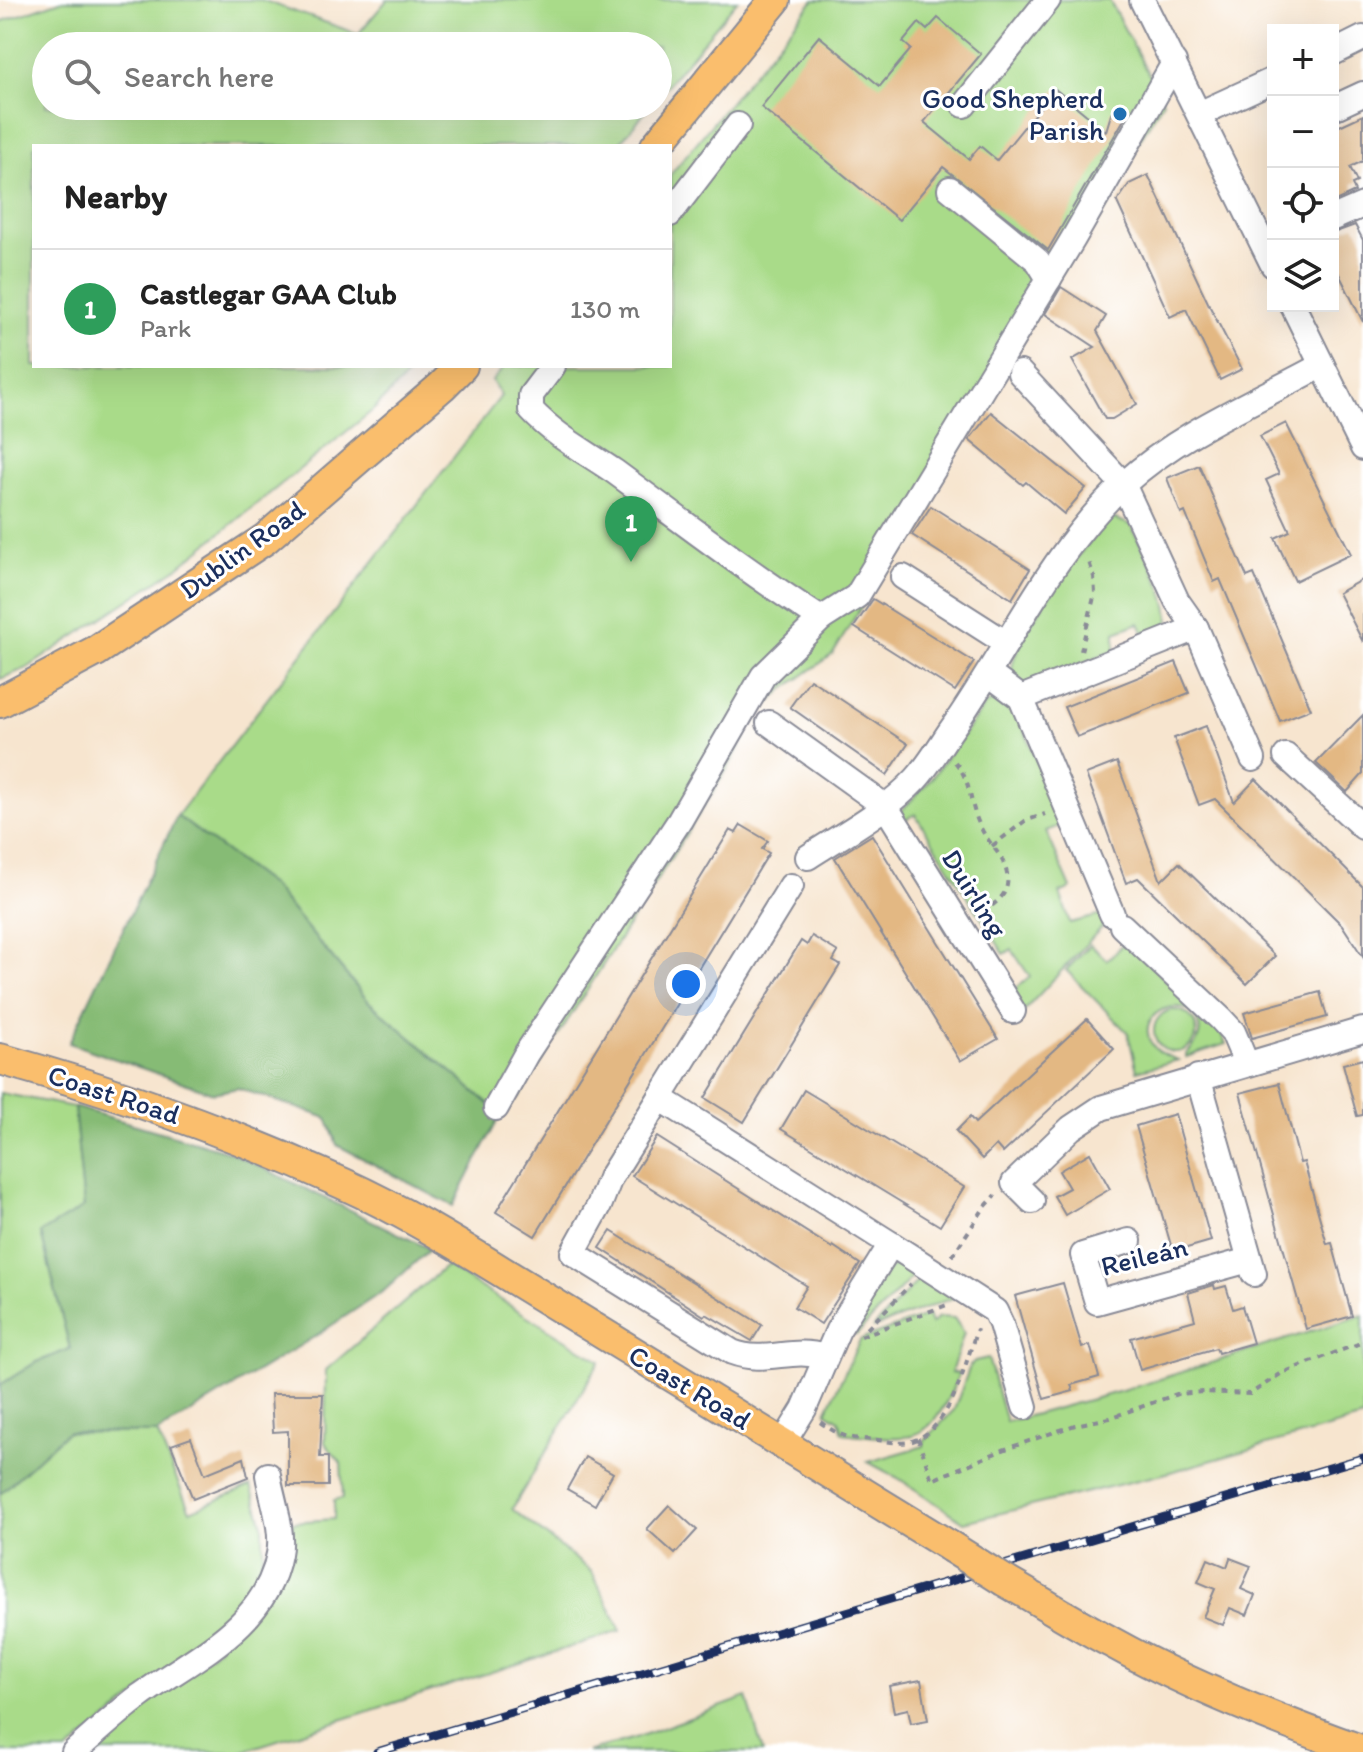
<!DOCTYPE html>
<html lang="en">
<head>
<meta charset="utf-8">
<style>
  :root { --surface:#fff; --page:#f2f2f2; --text:#222; --muted:#767676; --line:#e0e0e0; --accent:#1f6fb2 }
  body { margin:0; font-family:Itim,sans-serif; background:var(--page); color:var(--text) }
  .controls { position:absolute; right:24px; top:24px; display:grid; overflow:hidden; border-radius:0px; box-shadow:0 8px 32px #0002 }
  .controls button { width:72px; height:72px; display:grid; place-items:center; padding:0; border:0; border-bottom:2px solid var(--line); background:var(--surface); color:var(--text); font:40px sans-serif }
  .you { position:absolute; left:686px; top:984px; width:28px; height:28px; margin:-20px; border:6px solid #fff; border-radius:50%; background:#1a73e8; box-shadow:0 0 0 12px #1a73e833 }
  .badge { display:grid; place-items:center; width:52px; height:52px; border-radius:50%; background:var(--accent); color:#fff; font-size:26px; font-weight:700 }
  .pin { position:absolute; translate:-50% -66px; filter:drop-shadow(0 2px 4px #0008) }
  .pin::after { content:''; position:absolute; top:42px; width:28px; height:24px; background:inherit; clip-path:polygon(0 0,100% 0,50% 100%) }
  .list { margin:0; padding:0; list-style:none }
  h2 { display:flex; justify-content:space-between; align-items:center; height:104px; margin:0; padding:0 32px; font-size:34px }
  h2 small { font-size:26px; font-weight:400; color:var(--muted) }
  .list li { display:grid; grid-template-columns:52px 1fr auto; gap:24px; align-items:center; box-sizing:border-box; height:120px; padding:0 32px; border-top:2px solid var(--line) }
  .list b { display:block; font-size:30px; white-space:nowrap }
  .list p { margin:0; font-size:26px; white-space:nowrap; color:var(--muted) }
  .list em { font-size:26px; font-style:normal; color:var(--muted) }
  .icon { flex:none; width:44px; height:44px; fill:none; stroke:currentColor; stroke-width:2; stroke-linecap:round; stroke-linejoin:round }
  .map { position:relative; flex:none; width:1363px; height:1752px; overflow:hidden }
  .search { position:absolute; background:var(--surface); box-shadow:0 8px 32px #0002; left:32px; top:32px; width:640px; height:88px; display:flex; align-items:center; gap:20px; box-sizing:border-box; padding:0 28px; border-radius:44px; color:var(--muted); font-size:30px }
  .panel { position:absolute; background:var(--surface); box-shadow:0 8px 32px #0002; left:32px; top:144px; width:640px; height:224px; border-radius:0px }
  .map>svg:first-child { display:block }
</style>
</head>
<body>
<div class="map">
<svg width="1363" height="1752" viewBox="0 0 1363 1752">
  <rect width="100%" height="100%" fill="#fff"/>
  <filter id="ink" filterUnits="userSpaceOnUse"><feTurbulence type="fractalNoise" baseFrequency=".0125" numOctaves="2"/><feDisplacementMap in="SourceGraphic" scale="16" xChannelSelector="R" yChannelSelector="G"/><feConvolveMatrix kernelMatrix="1 2 1 2 8 2 1 2 1" color-interpolation-filters="sRGB"/></filter>
  <filter id="wash" filterUnits="userSpaceOnUse"><feTurbulence type="fractalNoise" baseFrequency=".006" numOctaves="4" result="noise"/><feDisplacementMap in="SourceGraphic" scale="32" xChannelSelector="R" yChannelSelector="G"/><feGaussianBlur stdDeviation="1.8" result="paint"/><feColorMatrix in="noise" values="0 0 0 0 0 0 0 0 0 0 0 0 0 0 0 0 0 1.4 0 .05"/><feComposite in="paint" operator="in"/></filter>
  <g filter="url(#wash)">
    <rect width="100%" height="100%" fill="#f7e5cf"/>
    <g fill="#a9db89" stroke="#628574" stroke-width="2">
      <path d="M63,0H262L358,34L387,0H738L658,96V46H46V106H650L617,146H34V366H417L372,411L177,568L27,668L0,679V22Z"/>
      <path d="M814,0H1109L1163,101L833,654L783,690L760,711L728,768L521,1094L501,1114L369,1002L272,886L177,816L501,396L492,381L505,366H670V175Z"/>
      <path d="M1116,519L1131,525C1143,551 1174,599 1168,626L1146,639L1139,623L1115,632V651L1024,685L1013,678C1001,650 1086,545 1107,520Z"/>
      <path d="M995,699L1008,704L1017,711L1062,825L1046,831L1071,888L1060,893L1070,923L1101,915L1107,922L1021,1014L1009,994L1030,977L1012,950L1004,954L915,814L900,823L898,814L927,784L985,705Z"/>
      <path d="M1125,942L1192,1004L1188,1009C1162,1000 1134,1023 1155,1048C1162,1055 1171,1057 1178,1060L1137,1071L1128,1033L1066,970L1090,945L1107,960Z"/>
      <path d="M1198,1009L1220,1032L1226,1044L1186,1057V1054C1199,1043 1205,1029 1193,1013Z"/>
      <circle cx="1175" cy="1031" r="21"/>
      <path d="M0,1093L74,1107L84,1207L41,1233L70,1349L35,1363L0,1385Z"/>
      <path d="M904,1263L918,1271L856,1335L850,1333L886,1272L892,1267Z"/>
      <path d="M446,1266L600,1361L512,1509L592,1572L621,1631L240,1752H83L215,1651L287,1553L293,1522L334,1519V1500L343,1498L341,1463L325,1443L326,1370Z"/>
      <path d="M924,1274L958,1296L873,1328Z"/>
      <path d="M928,1315L931,1324L939,1317L954,1318L964,1333L951,1373L960,1372C930,1445 916,1442 843,1433L839,1420L826,1412L860,1340Z"/>
      <path d="M1363,1315V1418L1163,1474L964,1522L898,1478L868,1462L924,1446V1441L954,1410L970,1366L975,1361L988,1358L1006,1422L1122,1391Z"/>
      <path d="M67,1432L157,1433L190,1511L251,1486L263,1525V1555L252,1588L230,1620L67,1752H0V1494Z"/>
      <path d="M747,1697L763,1752H587L635,1738Z"/>
    </g>
    <g fill="#86bb75" stroke="#50756a" stroke-width="2">
      <path d="M177,816L272,886L369,1002L501,1114L453,1206L337,1145L327,1118L238,1088L213,1093L69,1043Z"/>
      <path d="M74,1107L230,1152L430,1249L385,1290L311,1339L157,1433L67,1432L0,1494V1385L35,1363L70,1349L41,1233L84,1207Z"/>
    </g>
    <g id="blocks">
      <g fill="#e3b883">
        <path d="M938,18L981,54L924,122L969,159L980,146L997,160L1055,89L1106,131L1112,111L1126,116L1048,250L943,167L899,220L761,107L819,36L880,86L911,49L903,42L919,23L927,30Z"/>
        <path d="M1363,115V161L1350,167L1357,182L1352,184L1355,192L1333,202V129Z"/>
        <path d="M1148,175L1210,307L1242,369L1220,380L1186,309L1170,317L1117,202L1129,184Z"/>
        <path d="M1355,225L1363,240V322L1333,262V233Z"/>
        <path d="M1061,287L1106,316L1097,331L1137,404L1112,419H1105L1072,360L1095,347L1045,314Z"/>
        <path d="M991,412L1086,488L1064,514L1026,482L1023,485L969,440Z"/>
        <path d="M1286,423L1351,554L1295,581L1275,538L1290,531L1266,480L1279,474L1260,436Z"/>
        <path d="M1199,465L1247,577L1254,574L1311,709L1280,721L1220,579L1214,582L1185,512L1181,514L1167,478Z"/>
        <path d="M931,506L1030,569L1012,599L912,535Z"/>
        <path d="M1363,579V642L1338,593Z"/>
        <path d="M873,599L974,662L955,691L854,627Z"/>
        <path d="M1176,662L1189,693L1077,737L1064,707Z"/>
        <path d="M810,679L908,744L887,775L790,707Z"/>
        <path d="M1363,715V774L1347,792L1316,763Z"/>
        <path d="M1206,726L1234,802L1256,779L1363,887V957L1342,925L1215,799L1199,805L1174,738Z"/>
        <path d="M1117,762L1161,881L1179,863L1275,956L1247,984L1138,878L1126,883L1086,774Z"/>
        <path d="M741,825L768,841L762,849L769,853L535,1236L496,1212L730,830L736,833Z"/>
        <path d="M872,835L998,1039L960,1061L835,858Z"/>
        <path d="M812,936L838,952L833,961L840,965L744,1122L705,1098L801,941L807,945Z"/>
        <path d="M1320,992L1327,1017L1252,1038L1244,1013Z"/>
        <path d="M1087,1019L1114,1049L1003,1153L996,1145L982,1159L956,1131L970,1117L975,1123Z"/>
        <path d="M1363,1059V1115L1357,1116L1343,1064Z"/>
        <path d="M1279,1083L1300,1163L1304,1162L1327,1244L1332,1243L1352,1316L1306,1329L1240,1093Z"/>
        <path d="M804,1090L964,1187L940,1226L781,1129Z"/>
        <path d="M1175,1114L1211,1241L1173,1252L1136,1126Z"/>
        <path d="M657,1137L832,1248L833,1246L860,1264L821,1324L794,1307L807,1286L632,1176Z"/>
        <path d="M1090,1153L1110,1189L1065,1215L1054,1196L1069,1188L1059,1171Z"/>
        <path d="M611,1231L762,1325L752,1341L706,1314L704,1316L600,1248Z"/>
        <path d="M1063,1283L1082,1348L1090,1345L1099,1377L1071,1385L1073,1391L1044,1399L1015,1296Z"/>
        <path d="M1214,1285L1215,1289L1226,1286L1233,1309L1242,1306L1253,1343L1218,1353L1216,1348L1140,1370L1131,1338L1195,1320L1188,1293Z"/>
        <path d="M271,1394H323L320,1457H328V1486H288V1431L273,1432Z"/>
        <path d="M191,1438L205,1474L244,1458L248,1477L193,1499L171,1445Z"/>
        <path d="M585,1457L613,1473L595,1505L567,1489Z"/>
        <path d="M669,1505L697,1530L675,1554L647,1529Z"/>
        <path d="M1230,1558L1251,1566L1241,1589L1255,1595L1247,1615L1230,1608L1223,1625L1203,1617L1215,1589L1198,1582L1208,1559L1227,1567Z"/>
        <path d="M921,1680L928,1720L911,1723L908,1709L894,1712L889,1686Z"/>
      </g>
    </g>
  </g>
  <g filter="url(#ink)">
    <use href="#blocks" fill-opacity="0" stroke="#898a96" stroke-width="2"/>
    <g fill="none" stroke-linecap="round" stroke-linejoin="round">
      <defs>
        <g id="minor">
          <path d="M1142,0L1273,265"/>
          <path d="M1333,53L1363,38"/>
          <path d="M964,105L1048,0"/>
          <path d="M1333,108L1363,94"/>
          <path d="M1199,114L1273,80"/>
          <path d="M950,189L1038,261L1049,279"/>
          <path d="M670,214L738,125"/>
          <path d="M1333,218L1363,205"/>
          <path d="M1293,306L1363,448"/>
          <path d="M553,366L531,395V410C555,436 586,452 615,472C683,522 750,573 821,619L857,596L1073,239L1174,63"/>
          <path d="M1020,373L1123,484L1177,601L1196,628L1253,759"/>
          <path d="M903,577L1006,643"/>
          <path d="M989,674L1021,698L1112,914"/>
          <path d="M1021,698L1196,628"/>
          <path d="M769,723L886,807L1013,1011"/>
          <path d="M1286,756L1363,827"/>
          <path d="M808,857C845,833 885,812 916,779C929,765 940,746 951,730C1009,648 1050,552 1125,483C1182,431 1255,402 1322,365"/>
          <path d="M1122,926L1221,1019L1233,1032L1246,1063"/>
          <path d="M1198,1077L1254,1274"/>
          <path d="M660,1098L791,886"/>
          <path d="M496,1108L526,1054L680,820L763,676L821,619"/>
          <path d="M1032,1201L1014,1183L1071,1128L1101,1108L1363,1030"/>
          <path d="M1129,1241L1083,1255L1097,1302L1249,1260"/>
          <path d="M825,1357C790,1346 767,1365 732,1352L573,1253L599,1206L610,1178L660,1098L891,1244"/>
          <path d="M783,1443L804,1409L838,1330L891,1244L995,1311L1001,1324L1025,1407"/>
          <path d="M74,1752C96,1733 117,1713 140,1696C193,1657 266,1627 279,1554C284,1530 272,1499 268,1475"/>
        </g>
        <g id="major">
          <path d="M656,146L775,0"/>
          <path d="M0,702L96,651L265,539L442,386L462,366"/>
          <path d="M0,1059C118,1092 233,1133 344,1184C399,1209 452,1241 504,1273L951,1547"/>
          <path d="M1005,1581C1040,1601 1075,1623 1111,1642C1190,1686 1278,1721 1363,1751"/>
        </g>
      </defs>
      <use href="#minor" stroke="#898a96" stroke-width="28"/>
      <use href="#major" stroke="#898a96" stroke-width="34"/>
      <g stroke="#898a96" stroke-width="4" stroke-dasharray="6 6" stroke-linecap="butt">
        <path d="M1081,651L1095,593L1094,577L1088,559"/>
        <path d="M955,762C972,781 969,804 980,826C986,840 998,850 1004,864C1007,871 1009,880 1006,889C1002,900 989,908 979,914"/>
        <path d="M992,846L1025,821L1045,814"/>
        <path d="M952,1256L984,1208L996,1195"/>
        <path d="M867,1329L911,1284"/>
        <path d="M861,1336L947,1305"/>
        <path d="M820,1422C844,1439 849,1438 878,1440C887,1441 899,1444 909,1442C951,1432 965,1364 977,1329"/>
        <path d="M918,1438L932,1480L1003,1450L1075,1425L1110,1418L1177,1394L1203,1392L1250,1394L1282,1373L1363,1342"/>
      </g>
      <use href="#minor" stroke="#fff" stroke-width="24"/>
      <use href="#major" stroke="#fabe6d" stroke-width="30"/>
      <defs>
        <path id="rail" d="M377,1752L1363,1458"/>
      </defs>
      <use href="#rail" stroke="#1b2f5e" stroke-width="9"/>
      <use href="#rail" stroke="#fff" stroke-width="6" stroke-dasharray="18" stroke-linecap="butt"/>
      <defs>
        <path id="major-bridge" d="M951,1547L1005,1581"/>
      </defs>
      <use href="#major-bridge" stroke="#898a96" stroke-width="34" stroke-linecap="butt"/>
      <use href="#major-bridge" stroke="#fabe6d" stroke-width="30"/>
    </g>
  </g>
  <circle fill="#1f6fb2" stroke="#fff" stroke-width="3" cx="1120" cy="114" r="8"/>
  <g text-anchor="middle" stroke-width="6" stroke-linejoin="round" paint-order="stroke">
    <g font-size="28" fill="#1b2f5e" stroke="#fff" text-anchor="end">
      <text x="1104" y="108">Good Shepherd<tspan x="1104" dy="32">Parish</tspan></text>
    </g>
    <g font-size="28" fill="#1b2f5e" stroke="#fff">
      <text transform="translate(242 549) rotate(-36)" y="10">Dublin Road</text>
      <text transform="translate(975 893) rotate(58)" y="10">Duirling</text>
      <text transform="translate(114 1094) rotate(18)" y="10">Coast Road</text>
      <text transform="translate(1144 1256) rotate(-14)" y="10">Reileán</text>
      <text transform="translate(690 1387) rotate(31)" y="10">Coast Road</text>
    </g>
  </g>
</svg>
<div class="controls">
<button>+</button>
<button>−</button>
<button><svg class="icon" aria-label="locate" viewBox="0 0 24 24"><circle cx="12" cy="12" r="6"/><path d="M12 2v4M12 18v4M2 12h4M18 12h4"/></svg></button>
<button><svg class="icon" aria-label="layers" viewBox="0 0 24 24"><path d="M12 4l9 5-9 5-9-5zM3 14l9 5 9-5"/></svg></button>
</div>
<div class="you"></div>
<div class="pin badge" style="left:631px;top:562px;background:#2e9e5b">1</div>
<div class="search"><svg class="icon" aria-label="search" viewBox="0 0 24 24"><circle cx="10" cy="10" r="6"/><path d="M15 15l6 6"/></svg>Search here</div>
<section class="panel">
<h2>Nearby<small></small></h2>
<ul class="list">
<li><span class="badge" style="background:#2e9e5b">1</span><div><b>Castlegar GAA Club</b><p>Park</p></div><em>130 m</em></li>
</ul>
</section>
</div>
</body>
</html>
